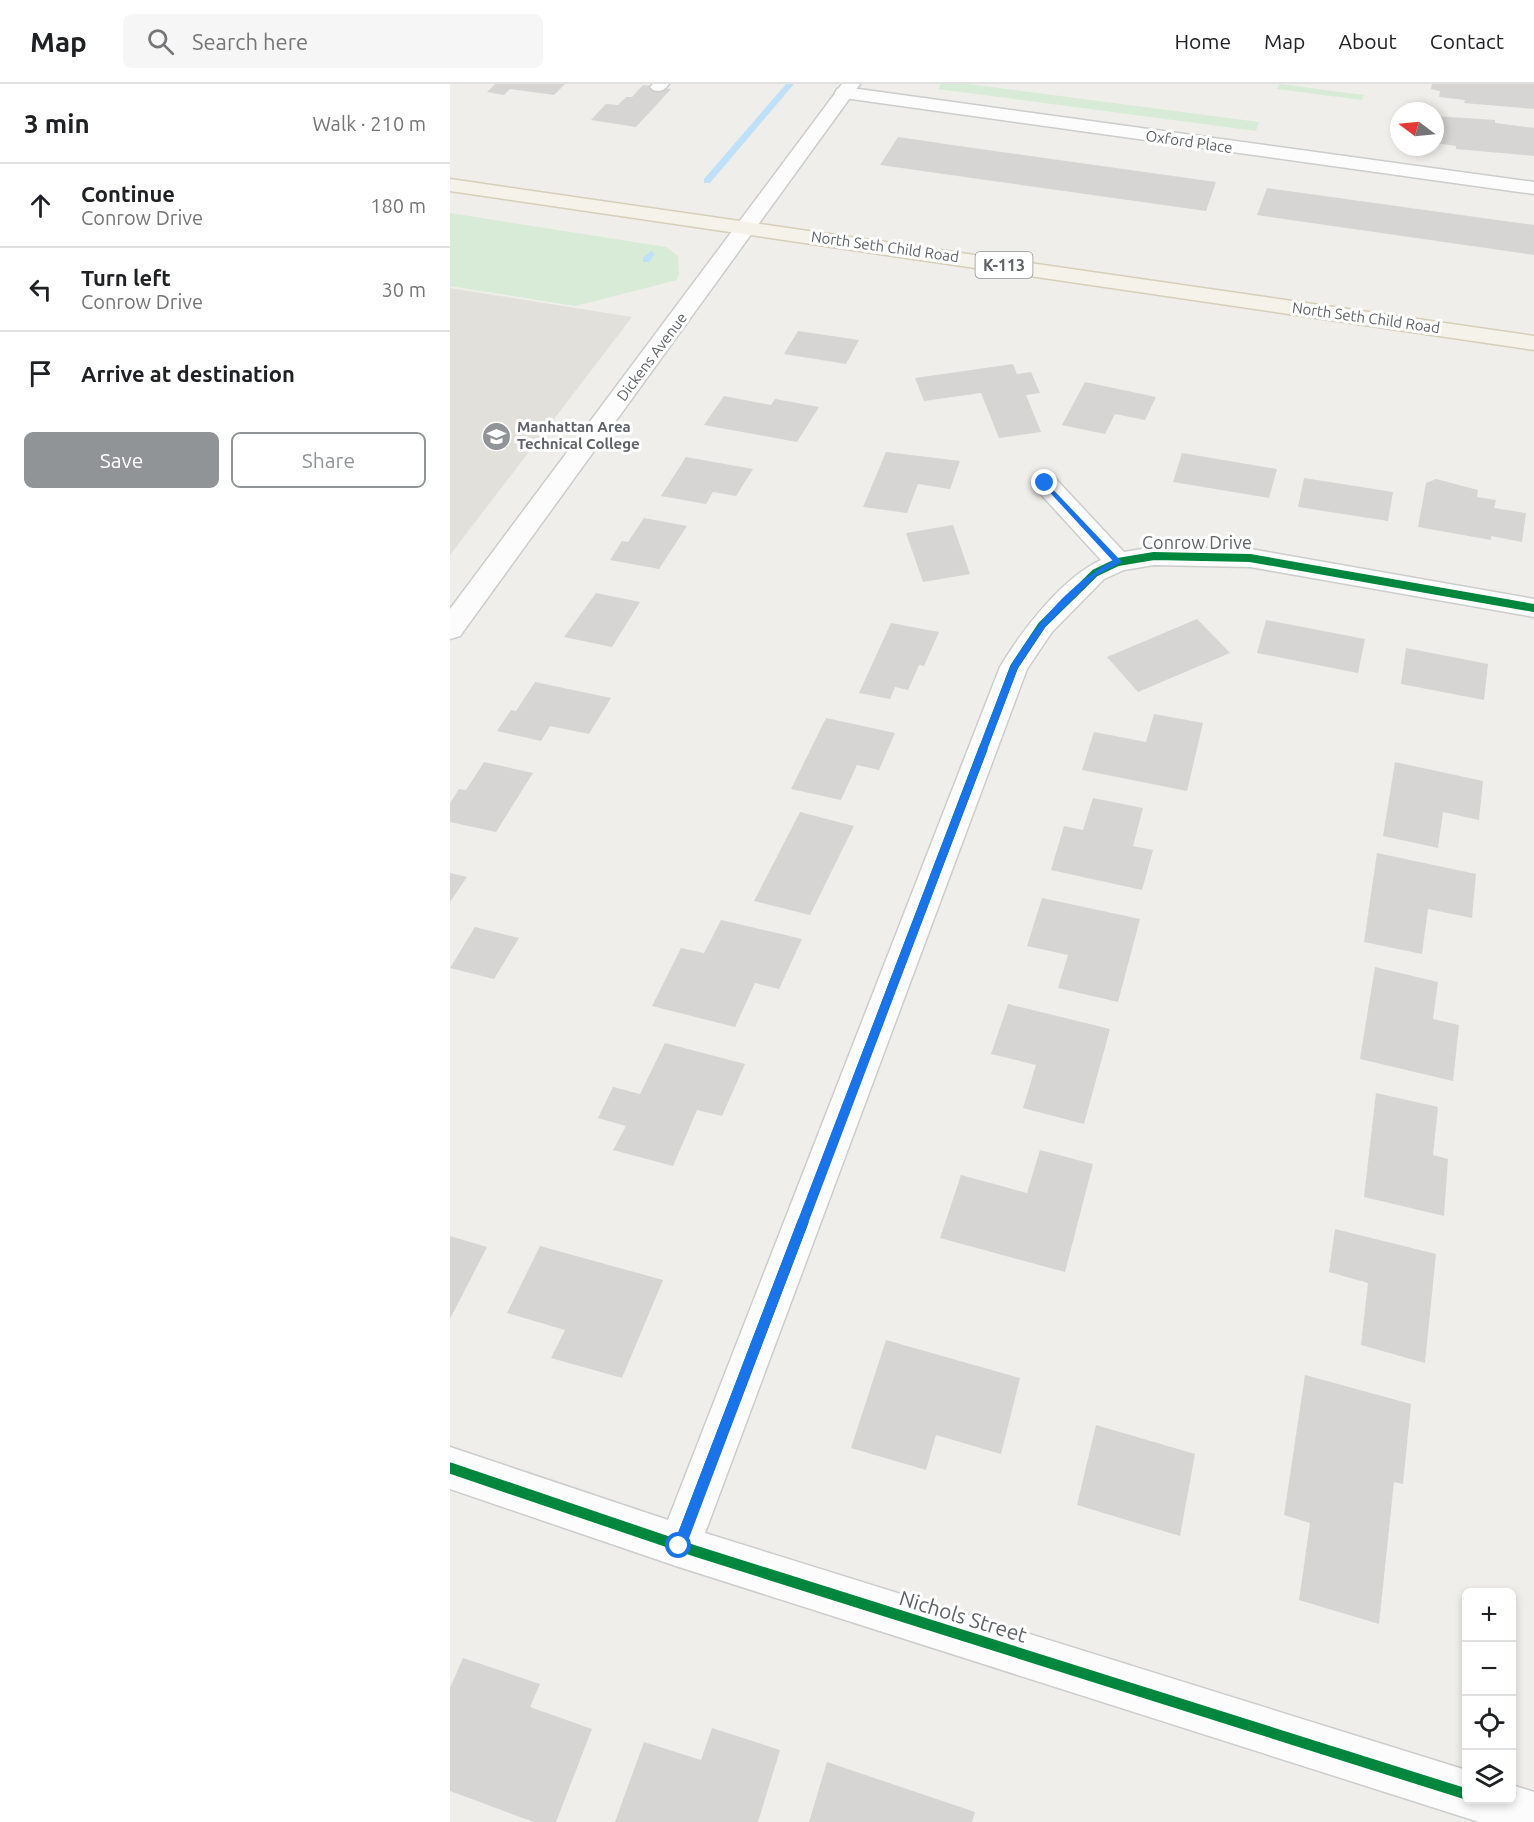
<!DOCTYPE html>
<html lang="en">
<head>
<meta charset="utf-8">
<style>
  :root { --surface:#fff; --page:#f6f6f6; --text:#202124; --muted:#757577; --line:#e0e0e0; --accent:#919496 }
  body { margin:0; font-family:Ubuntu,sans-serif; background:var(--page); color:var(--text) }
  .controls { position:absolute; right:18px; bottom:18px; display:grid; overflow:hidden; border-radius:9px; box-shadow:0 3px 9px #0003 }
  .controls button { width:54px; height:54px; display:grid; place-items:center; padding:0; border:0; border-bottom:2px solid var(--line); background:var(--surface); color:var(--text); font:30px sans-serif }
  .compass { position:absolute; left:940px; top:18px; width:54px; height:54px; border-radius:50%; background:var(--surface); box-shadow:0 3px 9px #0003; rotate:286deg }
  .stop { position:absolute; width:18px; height:18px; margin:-14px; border:4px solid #1a73e8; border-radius:50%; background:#fff }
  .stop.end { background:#1a73e8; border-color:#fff; box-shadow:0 2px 6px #0008 }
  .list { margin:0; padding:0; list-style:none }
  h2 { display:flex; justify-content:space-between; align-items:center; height:78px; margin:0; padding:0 24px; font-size:26px }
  h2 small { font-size:20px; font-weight:400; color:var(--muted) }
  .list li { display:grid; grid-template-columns:39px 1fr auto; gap:18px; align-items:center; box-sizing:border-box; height:84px; padding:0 24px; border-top:2px solid var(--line) }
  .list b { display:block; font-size:22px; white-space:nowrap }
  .list p { margin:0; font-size:20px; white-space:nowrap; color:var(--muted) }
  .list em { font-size:20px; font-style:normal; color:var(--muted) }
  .actions { display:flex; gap:12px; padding:18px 24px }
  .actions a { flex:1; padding:14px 0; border:2px solid var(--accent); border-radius:9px; text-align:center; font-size:21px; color:var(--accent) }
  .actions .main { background:var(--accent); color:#fff }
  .icon { flex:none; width:33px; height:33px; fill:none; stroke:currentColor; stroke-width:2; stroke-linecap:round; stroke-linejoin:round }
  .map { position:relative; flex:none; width:1084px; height:1738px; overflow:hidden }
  header { display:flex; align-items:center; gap:36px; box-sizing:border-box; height:84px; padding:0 30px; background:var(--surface); border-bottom:2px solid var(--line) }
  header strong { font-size:28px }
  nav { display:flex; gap:33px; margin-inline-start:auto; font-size:21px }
  .search { width:420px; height:54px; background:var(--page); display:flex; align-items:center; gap:15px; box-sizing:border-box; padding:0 21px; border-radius:9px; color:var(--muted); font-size:22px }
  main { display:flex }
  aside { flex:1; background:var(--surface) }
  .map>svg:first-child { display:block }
</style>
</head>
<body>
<header>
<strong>Map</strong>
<div class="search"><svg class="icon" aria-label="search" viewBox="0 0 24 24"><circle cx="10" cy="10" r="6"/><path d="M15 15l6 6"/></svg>Search here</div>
<nav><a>Home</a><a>Map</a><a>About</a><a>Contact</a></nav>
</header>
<main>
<aside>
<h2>3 min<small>Walk · 210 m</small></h2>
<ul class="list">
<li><svg class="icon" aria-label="ahead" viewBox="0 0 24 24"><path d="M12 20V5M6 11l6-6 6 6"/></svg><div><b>Continue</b><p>Conrow Drive</p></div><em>180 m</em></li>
<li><svg class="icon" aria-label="left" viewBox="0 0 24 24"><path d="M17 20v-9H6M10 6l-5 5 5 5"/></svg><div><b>Turn left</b><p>Conrow Drive</p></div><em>30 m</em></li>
<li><svg class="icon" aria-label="arrive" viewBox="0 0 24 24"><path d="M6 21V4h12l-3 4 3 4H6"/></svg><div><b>Arrive at destination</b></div></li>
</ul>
<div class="actions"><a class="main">Save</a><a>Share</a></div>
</aside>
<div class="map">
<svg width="1084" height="1738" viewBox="0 0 1084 1738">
  <rect width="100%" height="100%" fill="#efeeea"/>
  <path fill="#e2e0da" d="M0,204L182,233L0,471Z"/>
  <g fill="#d8ebd6">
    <path d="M491,0H519L809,38L806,47L488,5Z"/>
    <path d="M829,0L914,11L912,16L827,5Z"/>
    <path d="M0,129L216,163L228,172L229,190L227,196L125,222L0,202Z"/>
  </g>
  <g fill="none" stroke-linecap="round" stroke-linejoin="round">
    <g fill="#bfe0f9" fill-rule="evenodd">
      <path d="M336,0H344L260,99H254V95Z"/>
      <path d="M201,167L205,170L199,178H193V174Z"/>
    </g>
  </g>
  <g fill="#d6d5d3">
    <path d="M45,0H115L104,11L60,5L54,11L37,8Z"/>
    <path d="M982,0H1084V25L1014,19L1015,16L989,13L990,7L981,5Z"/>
    <path d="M193,1L221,5L186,43L141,36L156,20L168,21L176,13H182Z"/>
    <path d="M985,32L1045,36V39L1084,44V72L1006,65V62L985,59Z"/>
    <path d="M448,53L523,64L766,98L756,127L430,81Z"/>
    <path d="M817,104L1084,141V171L807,131Z"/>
    <path d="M348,247L409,256L396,280L334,270Z"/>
    <path d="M563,280L567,290L581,288L590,309L576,311L591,348L549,354L531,309L474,317L465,294Z"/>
    <path d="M635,298L706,313L695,336L665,330L655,350L612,341Z"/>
    <path d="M274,312L321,321L325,315L369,323L347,358L254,341Z"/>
    <path d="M436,368L510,377L500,405L468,400L457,429L413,423Z"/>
    <path d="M732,369L827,385L819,414L723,398Z"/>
    <path d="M236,373L303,385L286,412L263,408L256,420L211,412Z"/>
    <path d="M854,394L943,408L938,437L848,423Z"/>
    <path d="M986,395L1028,406L1027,413L1046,416L1044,424L1076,429L1072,458L1041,452V456L968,443L976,399Z"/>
    <path d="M194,434L237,442L209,485L160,476L172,457L178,458Z"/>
    <path d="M503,441L520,490L473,498L456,449Z"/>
    <path d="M146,509L190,518L162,563L114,553Z"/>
    <path d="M747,535L780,569L688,608L657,573Z"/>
    <path d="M816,536L915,555L908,589L807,569Z"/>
    <path d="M441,539L489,548L474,582L469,581L458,606L445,603L440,615L409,609Z"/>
    <path d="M956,564L1038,580L1034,616L951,600Z"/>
    <path d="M85,598L161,614L139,650L100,642L91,657L47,647L61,626L66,627Z"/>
    <path d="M704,630L753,639L737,707L632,686L644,648L696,658Z"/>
    <path d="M376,634L445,649L429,686L407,681L391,716L341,705Z"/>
    <path d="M34,678L83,689L46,748L0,738V719L9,705L16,706Z"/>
    <path d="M945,678L1033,697L1029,736L993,728L988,764L933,752Z"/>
    <path d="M643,714L693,724L683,762L703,766L692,806L601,786L614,742L633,746Z"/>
    <path d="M350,728L404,742L360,831L304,817Z"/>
    <path d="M927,769L1026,790L1022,834L978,825L972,870L914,858Z"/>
    <path d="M0,789L17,793L0,818Z"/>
    <path d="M592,814L690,835L668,918L608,904L618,871L577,862Z"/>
    <path d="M271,836L352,855L329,905L305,899L285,943L202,922L231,864L254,869Z"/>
    <path d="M25,843L69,854L44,895L0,884Z"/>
    <path d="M925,883L988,898L983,935L1009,941L1003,997L910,975Z"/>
    <path d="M558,920L660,945L634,1040L573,1024L586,981L541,970Z"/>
    <path d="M215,959L295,980L272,1032L247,1026L223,1082L163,1066L176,1042L148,1034L163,1003L190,1010Z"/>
    <path d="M926,1009L988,1023L983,1071L998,1075L994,1132L914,1113Z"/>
    <path d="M590,1066L643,1080L615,1188L490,1154L511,1091L577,1109Z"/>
    <path d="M885,1145L986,1170L975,1279L911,1261L918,1199L879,1188Z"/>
    <path d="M0,1152L37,1163L0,1235Z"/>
    <path d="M90,1162L213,1196L172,1294L101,1274L115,1246L57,1229Z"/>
    <path d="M436,1256L570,1294L551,1370L486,1351L476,1386L401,1364Z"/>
    <path d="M855,1291L961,1320L953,1400L944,1398L929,1540L849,1516L860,1439L834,1431Z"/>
    <path d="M646,1341L745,1370L730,1452L627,1421Z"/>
    <path d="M13,1574L90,1600L80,1623L142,1645L106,1738H84L0,1707V1604Z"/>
    <path d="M262,1644L330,1666L308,1738H165L194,1658L251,1676Z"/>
    <path d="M377,1678L525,1728L522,1738H359Z"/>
  </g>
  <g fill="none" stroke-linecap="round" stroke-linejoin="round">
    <defs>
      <path id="service" d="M203,0H219C214,7 210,8 203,6L200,3Z"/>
      <g id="minor">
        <path d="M394,3L1084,98V110L387,13L385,9L387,5Z"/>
        <path d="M595,391L604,393L674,468L704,463L800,465L1084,515V533L800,483L704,481L674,486L654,495L602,548L577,585L255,1449L1016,1686V1716H1062V1701L1084,1708V1738H1029L229,1483L0,1405V1363L218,1436L550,583C572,546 612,494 651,476L586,405L582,399L586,393Z"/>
      </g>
      <path id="tertiary" d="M392,0H410L10,552L0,555V525Z"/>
      <path id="primary" d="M0,95L1084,252V266L0,107Z"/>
    </defs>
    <use href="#service" stroke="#cbcccc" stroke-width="3"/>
    <use href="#minor" stroke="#cbcccc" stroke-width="3"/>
    <use href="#tertiary" stroke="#cbcccc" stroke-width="3"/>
    <use href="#primary" stroke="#d7ceb8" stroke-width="3"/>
    <use href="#service" fill="#fdfcfc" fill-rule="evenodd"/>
    <use href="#minor" fill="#fdfcfc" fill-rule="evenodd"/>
    <use href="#tertiary" fill="#fdfcfc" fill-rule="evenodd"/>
    <use href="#primary" fill="#f4f2e9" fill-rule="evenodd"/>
    <defs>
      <path id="cycleway-far2" d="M532,667L564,583L592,541L645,489L668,478L704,472L800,474L1084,524"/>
      <path id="cycleway-far1" d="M352,1139L533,665"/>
      <g id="cycleway">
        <path d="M0,1384L245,1467L1016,1710"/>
        <path d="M229,1462L353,1138"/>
      </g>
    </defs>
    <use href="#cycleway-far2" stroke="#fff" stroke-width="10"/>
    <use href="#cycleway-far1" stroke="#fff" stroke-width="13"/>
    <use href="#cycleway" stroke="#fff" stroke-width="15"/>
    <use href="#cycleway-far2" stroke="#00873e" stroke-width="8"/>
    <use href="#cycleway-far1" stroke="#00873e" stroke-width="9"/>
    <use href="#cycleway" stroke="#00873e" stroke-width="11"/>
  </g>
  <path fill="#1a73e8" d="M595,397L672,478L647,491L595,543L568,584L236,1462L234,1467L229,1469L225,1467L223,1462L560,583C585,542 619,499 663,477L593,401V397Z"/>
  <defs>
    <symbol id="university-disc" viewBox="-11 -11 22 22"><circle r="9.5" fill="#919496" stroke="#fff"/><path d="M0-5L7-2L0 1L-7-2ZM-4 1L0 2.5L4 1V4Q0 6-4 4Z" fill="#fff"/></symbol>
  </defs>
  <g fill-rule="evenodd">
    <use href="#university-disc" x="30" y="336" width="33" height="33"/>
  </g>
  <g text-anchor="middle" stroke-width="6" stroke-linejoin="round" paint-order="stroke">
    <g font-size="15" fill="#5f6368" stroke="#fff">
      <text transform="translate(739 58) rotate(8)" y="5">Oxford Place</text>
      <text transform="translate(435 163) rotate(8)" y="5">North Seth Child Road</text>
      <text transform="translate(916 234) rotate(8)" y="5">North Seth Child Road</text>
      <text transform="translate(202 273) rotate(-53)" y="5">Dickens Avenue</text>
    </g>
    <g font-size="15" font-weight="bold" fill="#5f6368" stroke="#fff" text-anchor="start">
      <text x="67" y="348">Manhattan Area<tspan x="67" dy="17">Technical College</tspan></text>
    </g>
    <rect fill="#fff" stroke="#8f9295" stroke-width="1.5" x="525.5" y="168" width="57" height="26" rx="4.5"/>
    <g font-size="16" font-weight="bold" fill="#5f6368">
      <text x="554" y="187">K-113</text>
    </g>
    <g font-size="18" fill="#5f6368" stroke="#fff">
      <text x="747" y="465">Conrow Drive</text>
    </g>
    <g font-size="21" fill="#5f6368" stroke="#fff">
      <text transform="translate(513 1533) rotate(17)" y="7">Nichols Street</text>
    </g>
  </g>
</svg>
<div class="controls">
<button>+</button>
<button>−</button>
<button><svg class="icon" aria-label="locate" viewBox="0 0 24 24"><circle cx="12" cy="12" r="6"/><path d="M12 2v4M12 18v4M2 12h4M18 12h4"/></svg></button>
<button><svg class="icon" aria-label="layers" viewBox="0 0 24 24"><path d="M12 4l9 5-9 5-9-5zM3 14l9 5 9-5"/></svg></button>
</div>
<svg class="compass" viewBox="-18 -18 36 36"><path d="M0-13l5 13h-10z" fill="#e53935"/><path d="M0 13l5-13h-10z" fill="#757577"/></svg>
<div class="stop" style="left:229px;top:1462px"></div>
<div class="stop end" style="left:595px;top:399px"></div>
</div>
</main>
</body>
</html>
